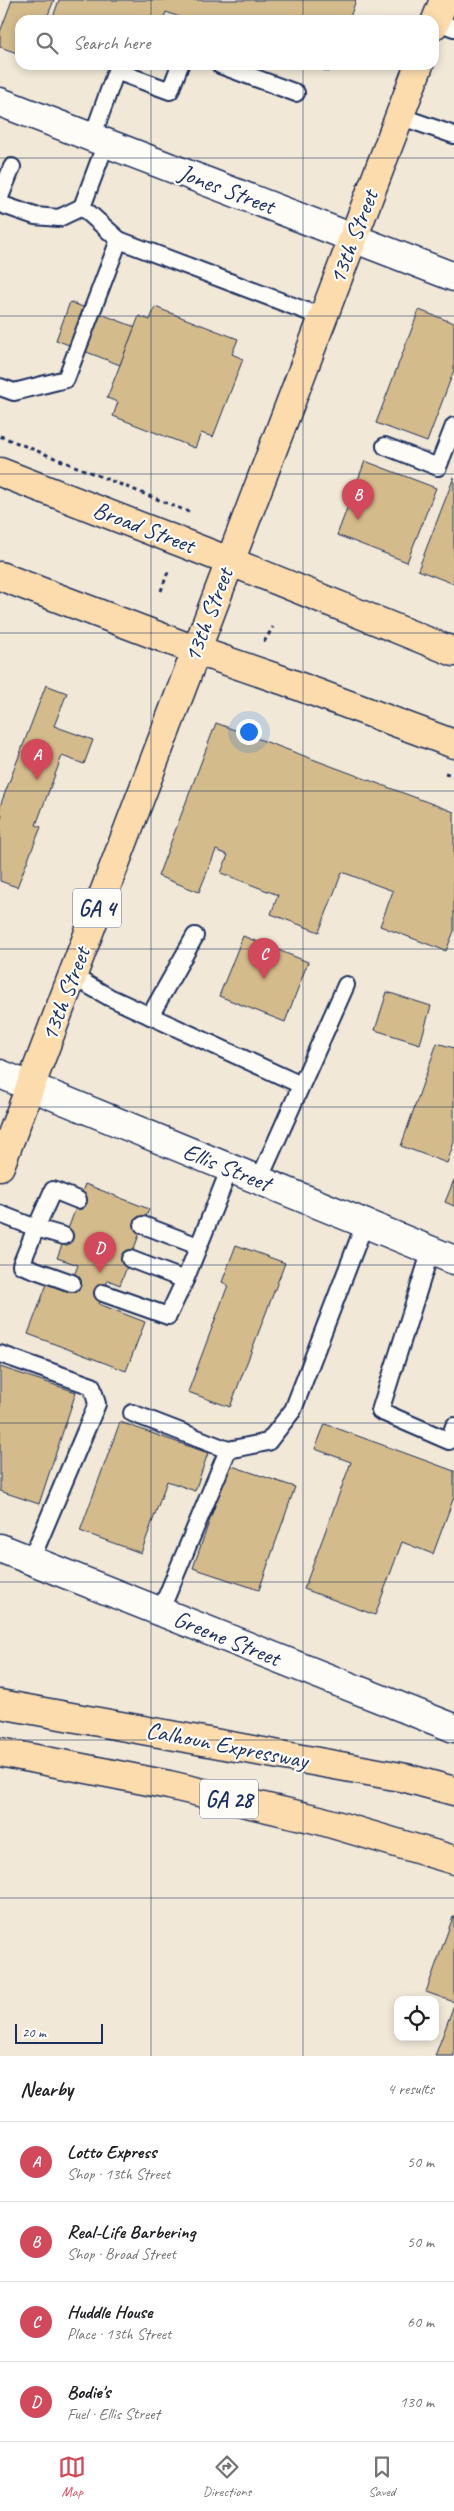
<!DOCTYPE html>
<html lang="en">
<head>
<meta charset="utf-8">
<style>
  :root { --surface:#fff; --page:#f2f2f2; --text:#202124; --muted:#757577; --line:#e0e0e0; --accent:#d1495b }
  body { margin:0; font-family:Caveat,sans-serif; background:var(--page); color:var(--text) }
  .controls { position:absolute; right:15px; bottom:15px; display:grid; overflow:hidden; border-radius:10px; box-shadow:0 2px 8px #0003 }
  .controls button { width:45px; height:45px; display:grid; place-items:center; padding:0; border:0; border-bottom:1px solid var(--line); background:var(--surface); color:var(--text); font:25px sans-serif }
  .scale { position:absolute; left:15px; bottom:12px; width:88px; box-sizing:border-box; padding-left:5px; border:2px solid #1b2f5e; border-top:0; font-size:14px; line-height:18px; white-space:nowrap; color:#1b2f5e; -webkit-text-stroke:4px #fdfcf7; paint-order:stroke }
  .you { position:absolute; left:248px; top:731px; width:18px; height:18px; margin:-12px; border:4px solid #fff; border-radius:50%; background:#1a73e8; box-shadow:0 0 0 8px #1a73e833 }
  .badge { display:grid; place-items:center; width:32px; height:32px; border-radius:50%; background:var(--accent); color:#fff; font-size:16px; font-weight:700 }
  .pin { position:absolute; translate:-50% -41px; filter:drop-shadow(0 1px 2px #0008) }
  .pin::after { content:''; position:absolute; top:26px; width:18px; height:15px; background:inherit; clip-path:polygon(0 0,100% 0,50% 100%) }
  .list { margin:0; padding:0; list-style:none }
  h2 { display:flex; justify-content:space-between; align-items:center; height:65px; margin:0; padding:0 20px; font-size:21px }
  h2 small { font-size:16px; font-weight:400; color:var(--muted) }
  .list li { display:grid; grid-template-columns:32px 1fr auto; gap:15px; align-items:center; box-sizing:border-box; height:80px; padding:0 20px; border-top:1px solid var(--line) }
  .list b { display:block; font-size:19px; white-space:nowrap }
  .list p { margin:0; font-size:16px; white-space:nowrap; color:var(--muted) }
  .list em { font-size:16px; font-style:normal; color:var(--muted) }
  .icon { flex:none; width:28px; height:28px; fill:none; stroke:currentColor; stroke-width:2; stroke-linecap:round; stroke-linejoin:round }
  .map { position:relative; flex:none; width:454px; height:2056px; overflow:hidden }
  .search { position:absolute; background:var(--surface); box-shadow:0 2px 8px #0003; left:15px; right:15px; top:15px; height:55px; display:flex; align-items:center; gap:12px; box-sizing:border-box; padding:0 18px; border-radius:15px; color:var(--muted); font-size:19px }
  .sheet { height:385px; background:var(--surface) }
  nav { display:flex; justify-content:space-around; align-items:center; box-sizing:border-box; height:70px; border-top:1px solid var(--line); background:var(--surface); font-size:14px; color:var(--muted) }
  nav a { display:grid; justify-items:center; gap:2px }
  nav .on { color:var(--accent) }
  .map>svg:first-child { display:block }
</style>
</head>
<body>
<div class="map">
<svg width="454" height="2056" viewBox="0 0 454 2056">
  <rect width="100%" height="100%" fill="#f1e8d7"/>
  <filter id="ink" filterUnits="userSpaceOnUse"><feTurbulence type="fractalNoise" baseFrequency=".02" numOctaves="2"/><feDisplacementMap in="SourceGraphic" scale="10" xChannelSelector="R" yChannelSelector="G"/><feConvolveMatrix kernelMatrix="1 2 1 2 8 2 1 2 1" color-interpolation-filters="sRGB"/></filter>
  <g filter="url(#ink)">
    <g fill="#d4bb8b" stroke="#1b2f5e">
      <path d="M12,0H54L46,20H20V54L0,47V32Z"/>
      <path d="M59,0H356L349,20H187L166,12L163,20H52Z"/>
      <path d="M309,65H332L329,72Z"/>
      <path d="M70,302L135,327L120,365L56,340Z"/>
      <path d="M155,307L238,339L232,354L243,359L213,437L201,433L195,448L113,416L118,402L107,398L139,316L150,320Z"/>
      <path d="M419,310L454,323V370L427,442L376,423Z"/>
      <path d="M365,461L436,488L407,562L337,535Z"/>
      <path d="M454,477V584L418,570Z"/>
      <path d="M46,685L67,693L54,726L93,740L84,764L62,756L36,825L41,827L17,887L0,881V822L2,815H0V806Z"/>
      <path d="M216,723L454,812V931L446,951L380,926L393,891L342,872L319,932L271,914L278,895L221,873L228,855L216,850L199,892L158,876Z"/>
      <path d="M243,936L308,962L285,1022L219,996Z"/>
      <path d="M387,992L431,1006L420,1044L375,1030Z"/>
      <path d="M437,1043L454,1048V1142L447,1163L401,1146Z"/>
      <path d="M454,1180V1206L445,1202Z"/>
      <path d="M85,1184L149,1209L120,1285L108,1280L99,1304L145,1322L126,1371L28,1334L47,1284L68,1292L78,1265L57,1258Z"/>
      <path d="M236,1245L285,1263L230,1407L188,1392L228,1285L222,1282Z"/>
      <path d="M0,1367L76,1392L39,1504L0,1491Z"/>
      <path d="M120,1422L208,1453L195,1491L167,1481L141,1553L80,1531Z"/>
      <path d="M325,1424L454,1471V1497L433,1554L402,1542L375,1615L304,1589L351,1462L315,1449Z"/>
      <path d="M229,1465L295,1487L259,1590L193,1568Z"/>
      <path d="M453,1917H454V2002L426,1992Z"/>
      <path d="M454,2005V2056H435Z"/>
    </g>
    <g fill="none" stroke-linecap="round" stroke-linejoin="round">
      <defs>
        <g id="service">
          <path d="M435,21L454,28"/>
          <path d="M220,65L296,93"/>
          <path d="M399,116L454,135"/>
          <path d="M92,138L116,71L170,91L180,65"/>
          <path d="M0,197L12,167"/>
          <path d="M0,204L35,216L59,218L82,207L119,240"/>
          <path d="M82,207L106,143"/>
          <path d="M0,387L14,392L66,379L119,240L322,317"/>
          <path d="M385,446L438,467L454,426"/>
          <path d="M72,976L109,997L301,1085"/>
          <path d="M150,1016L195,936"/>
          <path d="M259,1180L346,985"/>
          <path d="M0,1214L36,1228L53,1190L78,1200"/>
          <path d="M143,1225L198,1246"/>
          <path d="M64,1236L36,1228L21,1265L72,1283"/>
          <path d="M431,1250L380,1411L449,1441L454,1426"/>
          <path d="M130,1259L185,1280"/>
          <path d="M103,1293L168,1316L185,1280L230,1168"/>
          <path d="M0,1354L92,1386L97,1404L31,1560"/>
          <path d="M132,1413L228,1450"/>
          <path d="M160,1612L228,1450L268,1442L293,1410L365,1223"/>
        </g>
        <g id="minor">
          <path d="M353,238L454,277"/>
          <path d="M0,1074L454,1260"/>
        </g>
        <g id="secondary">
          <path d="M0,102L353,238"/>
          <path d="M0,1548L454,1728"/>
        </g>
        <g id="primary">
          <path d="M434,25L444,0"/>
          <path d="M0,472L229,561L454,652"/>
          <path d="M0,576L195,650L282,680L454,744"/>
          <path d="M0,1166L419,65"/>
        </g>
        <g id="motorway">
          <path d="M0,1704L406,1778L454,1791"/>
          <path d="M0,1752L169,1785L319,1820L454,1860"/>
        </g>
      </defs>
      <use href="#service" stroke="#1b2f5e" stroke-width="20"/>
      <use href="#minor" stroke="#1b2f5e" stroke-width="31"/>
      <use href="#secondary" stroke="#1b2f5e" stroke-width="31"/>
      <use href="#primary" stroke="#1b2f5e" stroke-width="31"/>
      <use href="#motorway" stroke="#1b2f5e" stroke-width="31"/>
      <g stroke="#1b2f5e" stroke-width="3" stroke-dasharray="4 4" stroke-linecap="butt">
        <path d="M0,436L189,512"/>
        <path d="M161,591L169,569"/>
        <path d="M264,642L273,627"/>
        <path d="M445,773L454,776"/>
      </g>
      <use href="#service" stroke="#fdfcf7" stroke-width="16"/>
      <use href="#minor" stroke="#fdfcf7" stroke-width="28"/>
      <use href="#secondary" stroke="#fdfcf7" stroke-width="28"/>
      <use href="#primary" stroke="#fcdcac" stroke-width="28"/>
      <use href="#motorway" stroke="#fcdcac" stroke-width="28"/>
    </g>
  </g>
  <path fill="none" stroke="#1b2f5e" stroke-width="1" stroke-opacity="0.55" d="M151,0V20M303,0V20M151,65V2056M303,65V2056M0,158H454M0,316H454M0,474H454M0,633H454M0,791H454M0,949H454M0,1107H454M0,1265H454M0,1423H454M0,1582H454M0,1740H454M0,1898H454"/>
  <g text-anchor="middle" stroke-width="4.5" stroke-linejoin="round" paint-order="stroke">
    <g fill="#fdfcf7" stroke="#5f6c8c" stroke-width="1">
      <rect x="73" y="888.5" width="48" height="39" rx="4"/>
      <rect x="200" y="1779.5" width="58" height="39" rx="4"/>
    </g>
    <g font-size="22" font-weight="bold" fill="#1b2f5e">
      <text x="97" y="916">GA 4</text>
      <text x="229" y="1807">GA 28</text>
    </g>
    <g font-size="24" fill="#1b2f5e" stroke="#fdfcf7">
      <text transform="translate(227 189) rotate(21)" y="8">Jones Street</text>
      <text transform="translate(353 237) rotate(-69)" y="8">13th Street</text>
      <text transform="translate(144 527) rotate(21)" y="8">Broad Street</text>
      <text transform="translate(208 615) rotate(-69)" y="8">13th Street</text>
      <text transform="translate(65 994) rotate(-69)" y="8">13th Street</text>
      <text transform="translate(227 1167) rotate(22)" y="8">Ellis Street</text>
      <text transform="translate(227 1638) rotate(22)" y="8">Greene Street</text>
      <text transform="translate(227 1745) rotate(11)" y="8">Calhoun Expressway</text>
    </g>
  </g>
</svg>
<div class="controls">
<button><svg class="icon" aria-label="locate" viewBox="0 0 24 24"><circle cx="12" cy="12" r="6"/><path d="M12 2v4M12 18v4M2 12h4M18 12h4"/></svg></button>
</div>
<div class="scale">20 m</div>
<div class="you"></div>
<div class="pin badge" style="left:37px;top:780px">A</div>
<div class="pin badge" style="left:358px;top:520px">B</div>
<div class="pin badge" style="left:264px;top:979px">C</div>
<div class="pin badge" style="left:100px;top:1273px">D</div>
<div class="search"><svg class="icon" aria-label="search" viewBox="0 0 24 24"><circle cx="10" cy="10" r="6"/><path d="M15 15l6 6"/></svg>Search here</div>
</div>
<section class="sheet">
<h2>Nearby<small>4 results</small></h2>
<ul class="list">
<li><span class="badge">A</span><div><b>Lotto Express</b><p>Shop · 13th Street</p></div><em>50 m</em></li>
<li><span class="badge">B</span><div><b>Real-Life Barbering</b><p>Shop · Broad Street</p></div><em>50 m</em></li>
<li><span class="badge">C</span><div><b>Huddle House</b><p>Place · 13th Street</p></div><em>60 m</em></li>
<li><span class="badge">D</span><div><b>Bodie's</b><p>Fuel · Ellis Street</p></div><em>130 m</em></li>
</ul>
</section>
<nav>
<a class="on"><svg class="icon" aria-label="map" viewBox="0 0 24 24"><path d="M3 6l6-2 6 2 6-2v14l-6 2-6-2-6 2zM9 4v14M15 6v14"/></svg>Map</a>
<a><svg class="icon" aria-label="directions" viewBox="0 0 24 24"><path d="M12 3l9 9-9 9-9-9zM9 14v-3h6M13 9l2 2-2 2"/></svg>Directions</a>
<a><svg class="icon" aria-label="saved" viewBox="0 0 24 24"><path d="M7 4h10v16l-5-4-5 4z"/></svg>Saved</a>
</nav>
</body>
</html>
